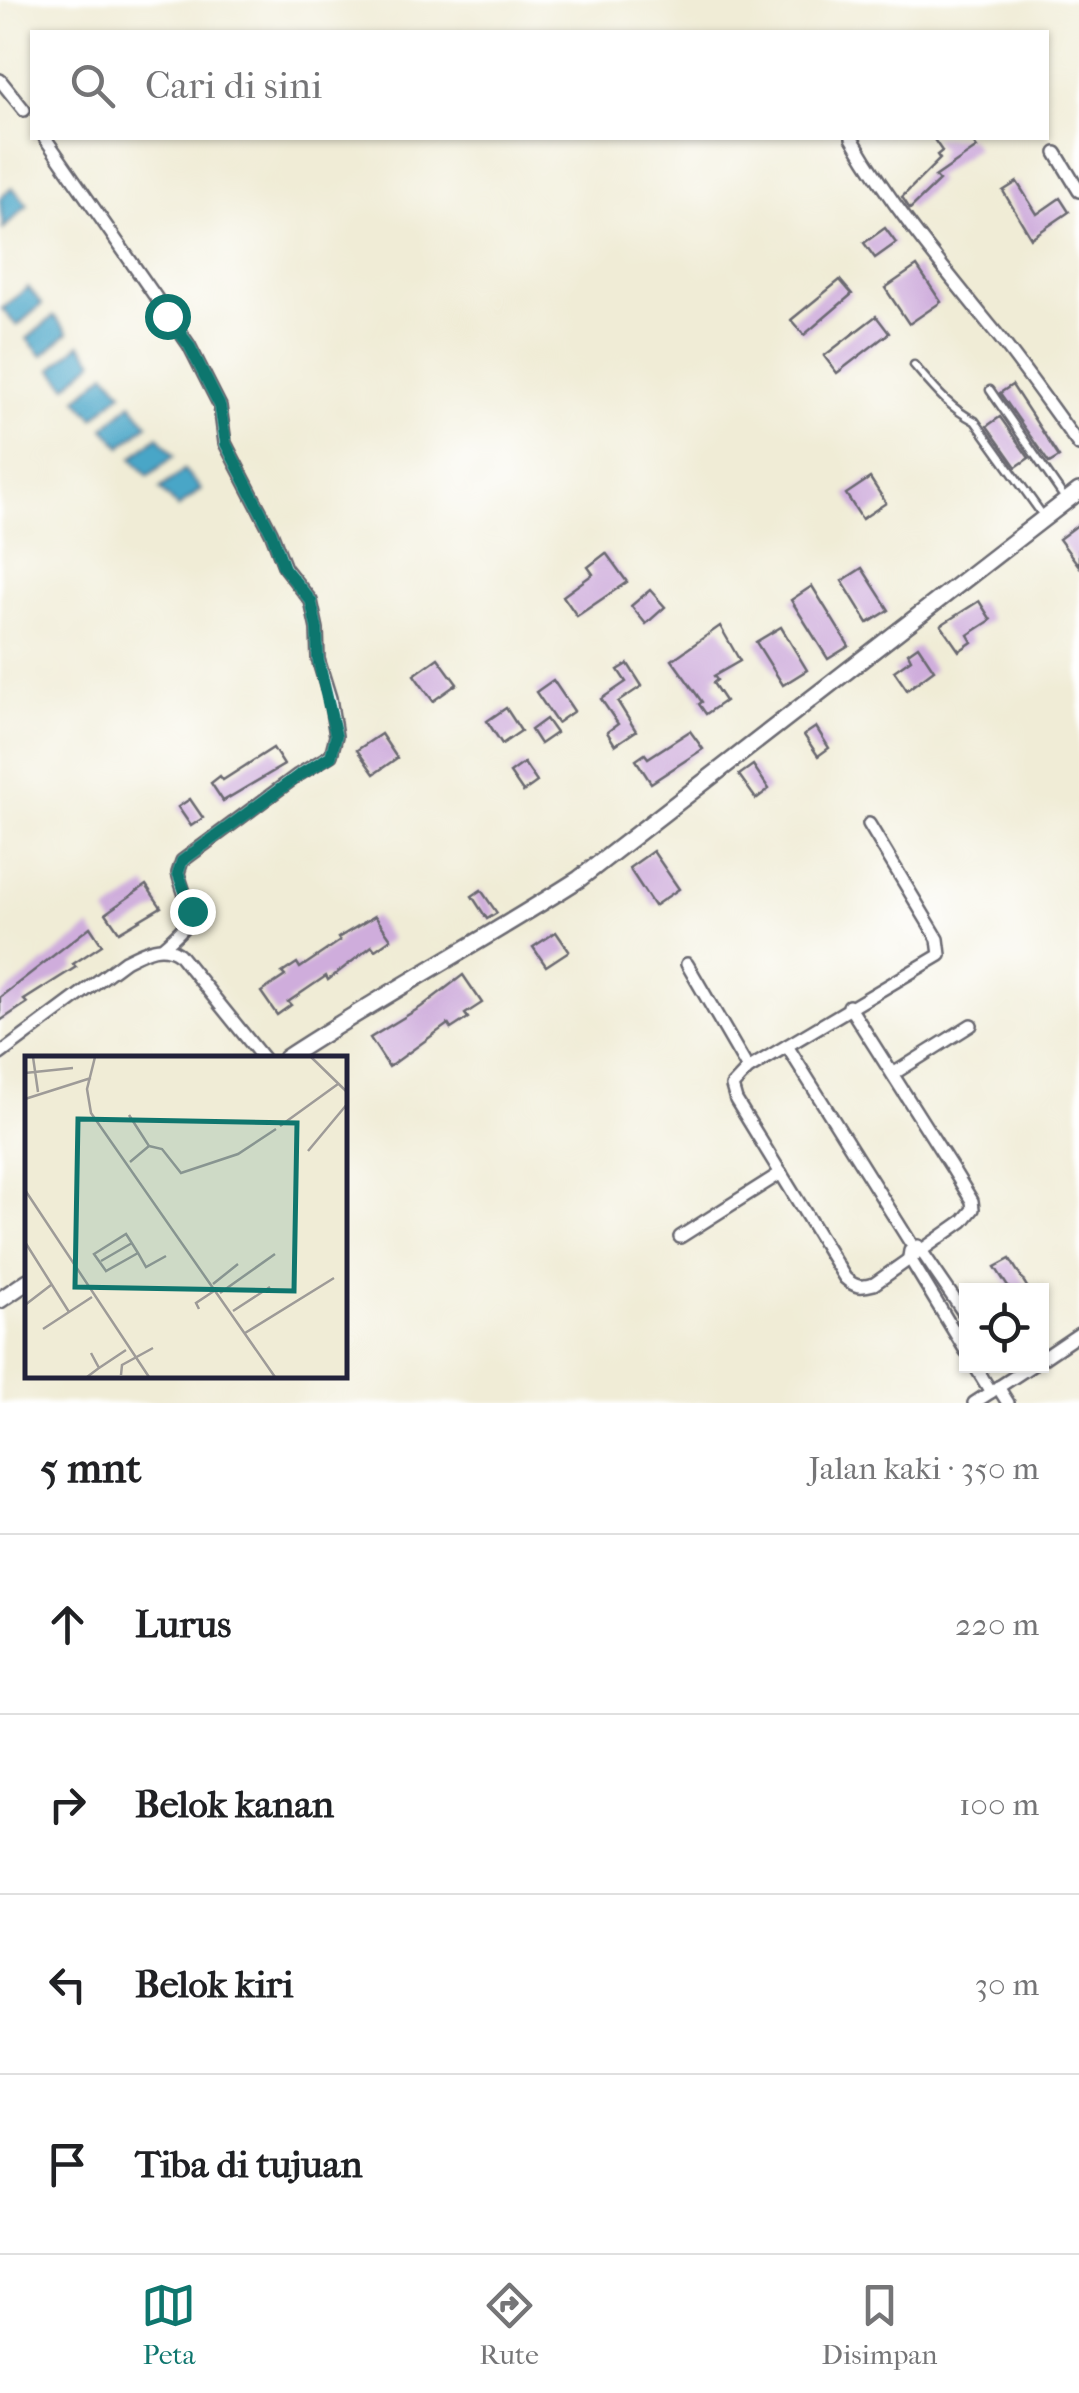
<!DOCTYPE html>
<html lang="id">
<head>
<meta charset="utf-8">
<style>
  :root { --surface:#fff; --page:#f6f6f6; --text:#202124; --muted:#757577; --line:#e0e0e0; --accent:#0f766e }
  body { margin:0; font-family:"IM FELL French Canon",serif; background:var(--page); color:var(--text) }
  .controls { position:absolute; right:30px; bottom:30px; display:grid; overflow:hidden; border-radius:0px; box-shadow:0 2px 8px #0004 }
  .controls button { width:90px; height:90px; display:grid; place-items:center; padding:0; border:0; border-bottom:2px solid var(--line); background:var(--surface); color:var(--text); font:50px sans-serif }
  .stop { position:absolute; width:30px; height:30px; margin:-22px; border:8px solid #0f766e; border-radius:50%; background:#fff }
  .stop.end { background:#0f766e; border-color:#fff; box-shadow:0 2px 10px #0008 }
  .list { margin:0; padding:0; list-style:none }
  h2 { display:flex; justify-content:space-between; align-items:center; height:130px; margin:0; padding:0 40px; font-size:42px }
  h2 small { font-size:32px; font-weight:400; color:var(--muted) }
  .list li { display:grid; grid-template-columns:65px 1fr auto; gap:30px; align-items:center; box-sizing:border-box; height:180px; padding:0 40px; border-top:2px solid var(--line) }
  .list b { display:block; font-size:38px; white-space:nowrap }
  .list em { font-size:32px; font-style:normal; color:var(--muted) }
  .icon { flex:none; width:55px; height:55px; fill:none; stroke:currentColor; stroke-width:2; stroke-linecap:round; stroke-linejoin:round }
  .map { position:relative; flex:none; width:1079px; height:1403px; overflow:hidden }
  .search { position:absolute; background:var(--surface); box-shadow:0 2px 8px #0004; left:30px; right:30px; top:30px; height:110px; display:flex; align-items:center; gap:25px; box-sizing:border-box; padding:0 35px; border-radius:0px; color:var(--muted); font-size:38px }
  .sheet { height:850px; background:var(--surface) }
  nav { display:flex; justify-content:space-around; align-items:center; box-sizing:border-box; height:140px; border-top:2px solid var(--line); background:var(--surface); font-size:28px; color:var(--muted) }
  nav a { display:grid; justify-items:center; gap:5px }
  nav .on { color:var(--accent) }
  .map>svg:first-child { display:block }
</style>
</head>
<body>
<div class="map">
<svg width="1079" height="1403" viewBox="0 0 1079 1403">
  <rect width="100%" height="100%" fill="#fff"/>
  <filter id="ink" filterUnits="userSpaceOnUse"><feTurbulence type="fractalNoise" baseFrequency=".01" numOctaves="2"/><feDisplacementMap in="SourceGraphic" scale="20" xChannelSelector="R" yChannelSelector="G"/><feConvolveMatrix kernelMatrix="1 2 1 2 8 2 1 2 1" color-interpolation-filters="sRGB"/></filter>
  <filter id="wash" filterUnits="userSpaceOnUse"><feTurbulence type="fractalNoise" baseFrequency=".0048" numOctaves="4" result="noise"/><feDisplacementMap in="SourceGraphic" scale="40" xChannelSelector="R" yChannelSelector="G"/><feGaussianBlur stdDeviation="2.25" result="paint"/><feColorMatrix in="noise" values="0 0 0 0 0 0 0 0 0 0 0 0 0 0 0 0 0 1.4 0 .05"/><feComposite in="paint" operator="in"/></filter>
  <g filter="url(#wash)">
    <rect width="100%" height="100%" fill="#f0ecd6"/>
    <g fill="#49a6c7" stroke="#366481" stroke-width="2.5">
      <path d="M12,187L28,205L3,229L0,198Z"/>
      <path d="M28,287L42,304L17,326L2,309Z"/>
      <path d="M54,316L68,333L42,356L27,339Z"/>
      <path d="M80,344L94,361L67,386L52,369Z"/>
      <path d="M106,373L122,392L94,418L77,399Z"/>
      <path d="M131,403L148,424L121,447L104,428Z"/>
      <path d="M158,436L174,456L148,476L132,458Z"/>
      <path d="M184,470L201,489L178,508L160,489Z"/>
    </g>
    <g id="blocks">
      <g fill="#cfaddc">
        <path d="M933,138H970L977,148L935,177L939,181L910,209L902,197L940,159L937,155L942,151Z"/>
        <path d="M1017,182L1037,214L1060,198L1069,212L1031,238L1003,191Z"/>
        <path d="M885,228L896,243L875,258L864,243Z"/>
        <path d="M917,266L941,302L909,324L885,288Z"/>
        <path d="M840,280L852,294L804,335L791,320Z"/>
        <path d="M876,316L889,333L837,373L824,356Z"/>
        <path d="M1012,385L1059,457L1049,463L1000,393Z"/>
        <path d="M1000,417L1029,458L1016,467L987,426Z"/>
        <path d="M870,478L886,503L862,519L846,494Z"/>
        <path d="M1079,524V566L1059,539Z"/>
        <path d="M606,553L627,582L577,616L563,596L593,574L588,567Z"/>
        <path d="M862,568L889,610L868,623L842,581Z"/>
        <path d="M812,586L849,646L828,659L791,600Z"/>
        <path d="M650,590L665,607L646,624L631,606Z"/>
        <path d="M979,601L991,620L968,635L972,642L959,651L941,625Z"/>
        <path d="M720,626L740,661L714,676L717,680L713,683L725,701L706,714L699,704L702,702L672,660Z"/>
        <path d="M781,627L807,670L783,685L756,642Z"/>
        <path d="M918,646L934,670L907,690L894,671L911,659L908,653Z"/>
        <path d="M438,658L457,684L433,701L414,675Z"/>
        <path d="M628,664L642,686L618,702L636,731L615,745L607,732L618,724L601,699L626,682L618,670Z"/>
        <path d="M553,680L574,711L557,723L536,692Z"/>
        <path d="M506,708L521,731L502,744L487,721Z"/>
        <path d="M546,719L556,733L540,744L531,730Z"/>
        <path d="M816,727L829,748L818,756L804,735Z"/>
        <path d="M690,731L703,749L651,783L636,760L645,754L648,758Z"/>
        <path d="M381,734L397,758L374,774L357,750Z"/>
        <path d="M273,748L284,765L223,801L211,783L220,776L223,780Z"/>
        <path d="M524,763L537,782L523,792L510,773Z"/>
        <path d="M753,765L769,789L756,799L739,775Z"/>
        <path d="M190,799L203,818L191,826L178,807Z"/>
        <path d="M653,851L679,889L654,906L629,868Z"/>
        <path d="M146,885L161,907L119,932L106,913Z"/>
        <path d="M481,890L497,913L487,919L472,896Z"/>
        <path d="M375,916L391,939L375,950L372,946L328,980L326,976L288,1002L291,1005L277,1015L261,992L285,976L282,973L297,963L300,968L340,941L338,938Z"/>
        <path d="M90,927L102,945L73,964L76,967L24,1000L27,1003L0,1021V997Z"/>
        <path d="M556,932L569,951L546,966L533,947Z"/>
        <path d="M463,975L482,1003L465,1014L468,1018L451,1029L448,1024L389,1067L370,1038L421,1007Z"/>
        <path d="M1010,1259L1029,1290H1010L995,1267Z"/>
      </g>
    </g>
  </g>
  <g filter="url(#ink)">
    <use href="#blocks" fill-opacity="0" stroke="#6a6971" stroke-width="2.5"/>
    <g fill="none" stroke-linecap="round" stroke-linejoin="round">
      <defs>
        <g id="service">
          <path d="M914,365C933,387 949,408 975,421L1044,517"/>
          <path d="M990,390L1066,500"/>
        </g>
        <g id="minor">
          <path d="M0,80L24,110"/>
          <path d="M45,138L189,345L220,406L225,443L271,532L285,568L311,601L317,629L318,659L330,698L336,736L331,755L298,775L182,861L178,873C190,917 202,913 163,947"/>
          <path d="M852,138C893,208 941,265 992,328C1023,366 1050,406 1079,445"/>
          <path d="M1056,153L1079,191"/>
          <path d="M687,964L748,1069"/>
          <path d="M849,1006L952,1168L972,1201L973,1209L963,1221L874,1284C860,1288 855,1287 845,1278L736,1100L732,1086L748,1069L940,955L938,939L869,824"/>
          <path d="M787,1046L910,1242"/>
          <path d="M0,1054L125,961C143,952 161,941 179,954L263,1058"/>
          <path d="M893,1074L971,1025"/>
          <path d="M680,1237L781,1173"/>
          <path d="M918,1246L966,1316"/>
          <path d="M910,1251L909,1257L966,1351"/>
          <path d="M1042,1359L1079,1334"/>
          <path d="M975,1366L991,1392"/>
          <path d="M998,1387L1008,1403"/>
          <path d="M974,1403L1031,1366"/>
        </g>
        <g id="tertiary">
          <path d="M286,1058C382,995 483,941 579,879L1079,491"/>
          <path d="M0,1300L28,1281"/>
        </g>
      </defs>
      <use href="#service" stroke="#6a6971" stroke-width="11"/>
      <use href="#minor" stroke="#6a6971" stroke-width="16"/>
      <use href="#tertiary" stroke="#6a6971" stroke-width="20"/>
      <use href="#service" stroke="#fff" stroke-width="6"/>
      <use href="#minor" stroke="#fff" stroke-width="11"/>
      <use href="#tertiary" stroke="#fff" stroke-width="15"/>
    </g>
  </g>
  <g fill="none" stroke-linecap="round" stroke-linejoin="round" filter="url(#ink)">
    <path stroke="#0f766e" stroke-width="12" d="M167,316L189,345L220,406L226,444L271,532L284,568L311,601L317,629L318,659L336,736L331,756L298,776L182,861L178,873L192,911"/>
  </g>
  <g transform="translate(25 1056)">
    <rect width="322" height="322" fill="#f0ecd6"/>
    <path fill="none" stroke="#9e9b98" stroke-width="2.5" d="M8,1L13,36M70,1L62,33L66,57L250,321M286,1L323,37M0,17L48,12M0,43L66,22M104,59L124,90L105,106M255,70L313,28M124,90L137,93L156,117L213,98L251,73M283,95L323,47M0,134L124,321M0,186L44,256M113,197L81,215L69,198L101,178L103,181L113,197L121,211L141,200M76,205L107,187M188,228L213,208M195,237L250,198M0,249L26,229M174,253L171,247L192,233M208,255L245,231M18,273L67,241M220,277L309,222M74,312L101,294M96,319L97,309L128,292M62,321L74,312L66,297"/>
    <path fill="#0f766e" fill-opacity="0.15" stroke="#0f766e" stroke-width="5" d="M53,63L272,67L269,235L50,231Z"/>
    <rect width="322" height="322" fill="none" stroke="#22223b" stroke-width="5"/>
  </g>
</svg>
<div class="controls">
<button><svg class="icon" aria-label="locate" viewBox="0 0 24 24"><circle cx="12" cy="12" r="6"/><path d="M12 2v4M12 18v4M2 12h4M18 12h4"/></svg></button>
</div>
<div class="stop" style="left:167px;top:316px"></div>
<div class="stop end" style="left:192px;top:911px"></div>
<div class="search"><svg class="icon" aria-label="search" viewBox="0 0 24 24"><circle cx="10" cy="10" r="6"/><path d="M15 15l6 6"/></svg>Cari di sini</div>
</div>
<section class="sheet">
<h2>5 mnt<small>Jalan kaki · 350 m</small></h2>
<ul class="list">
<li><svg class="icon" aria-label="ahead" viewBox="0 0 24 24"><path d="M12 20V5M6 11l6-6 6 6"/></svg><div><b>Lurus</b></div><em>220 m</em></li>
<li><svg class="icon" aria-label="right" viewBox="0 0 24 24"><path d="M7 20v-9h11M14 6l5 5-5 5"/></svg><div><b>Belok kanan</b></div><em>100 m</em></li>
<li><svg class="icon" aria-label="left" viewBox="0 0 24 24"><path d="M17 20v-9H6M10 6l-5 5 5 5"/></svg><div><b>Belok kiri</b></div><em>30 m</em></li>
<li><svg class="icon" aria-label="arrive" viewBox="0 0 24 24"><path d="M6 21V4h12l-3 4 3 4H6"/></svg><div><b>Tiba di tujuan</b></div></li>
</ul>
</section>
<nav>
<a class="on"><svg class="icon" aria-label="map" viewBox="0 0 24 24"><path d="M3 6l6-2 6 2 6-2v14l-6 2-6-2-6 2zM9 4v14M15 6v14"/></svg>Peta</a>
<a><svg class="icon" aria-label="directions" viewBox="0 0 24 24"><path d="M12 3l9 9-9 9-9-9zM9 14v-3h6M13 9l2 2-2 2"/></svg>Rute</a>
<a><svg class="icon" aria-label="saved" viewBox="0 0 24 24"><path d="M7 4h10v16l-5-4-5 4z"/></svg>Disimpan</a>
</nav>
</body>
</html>
